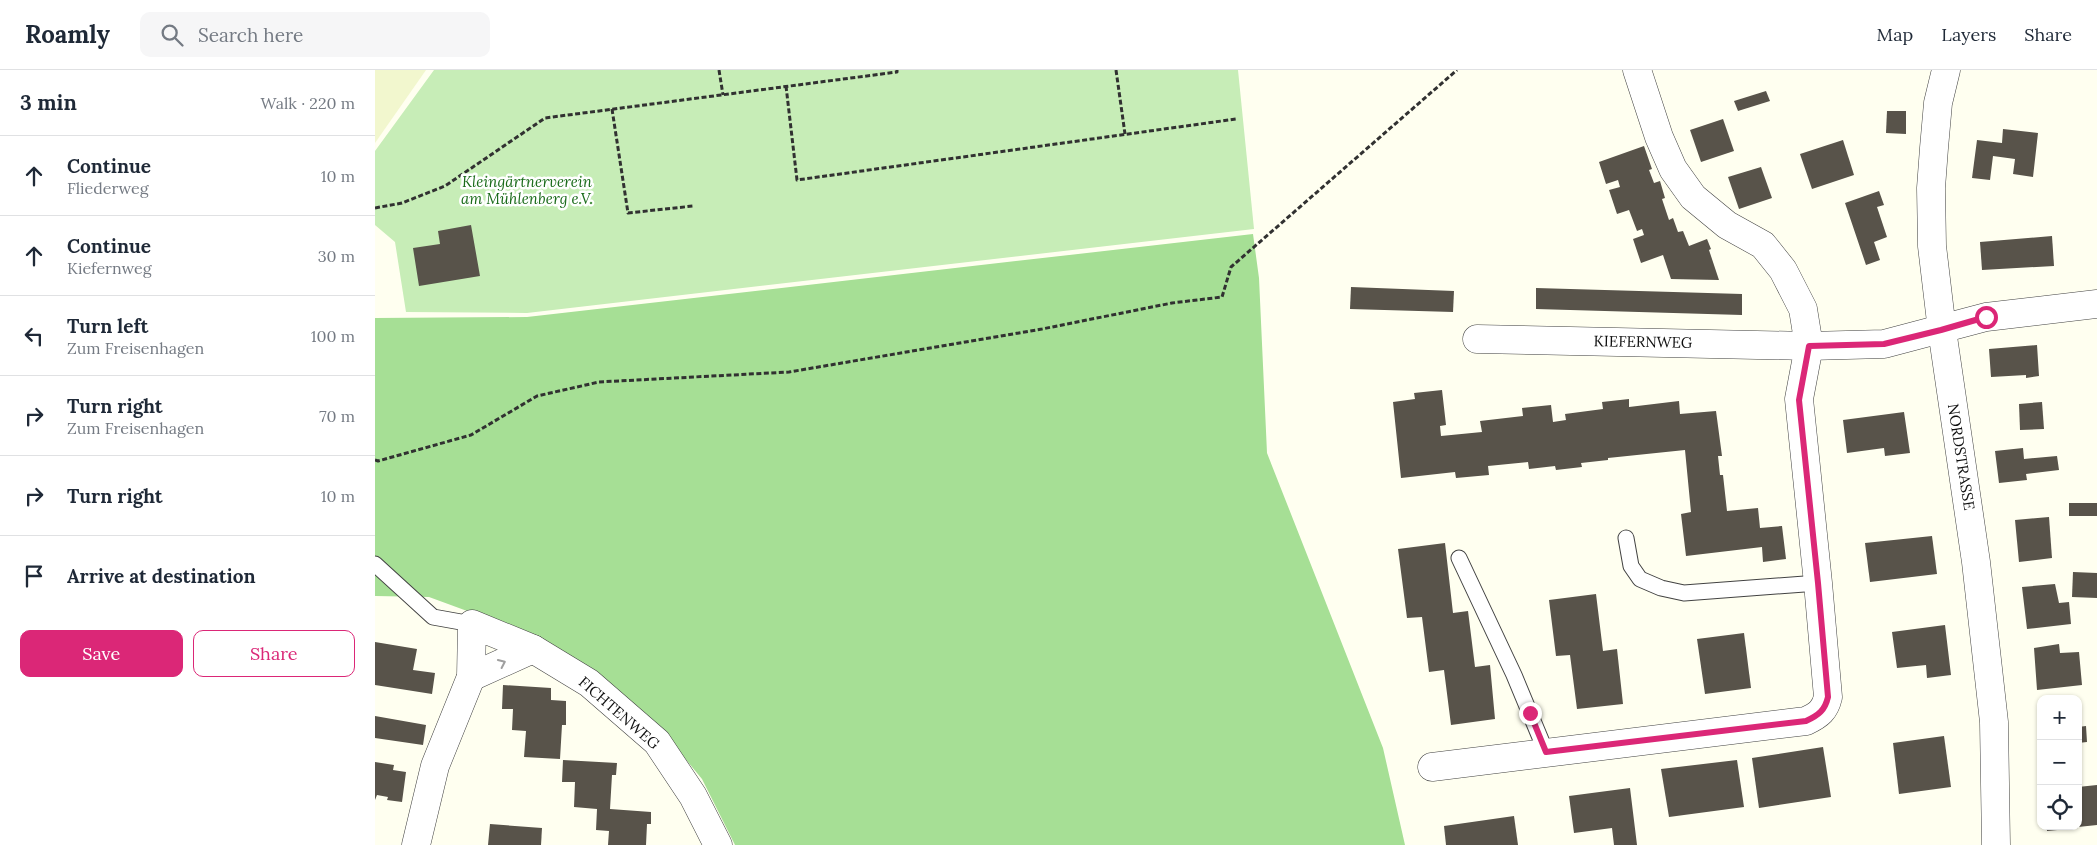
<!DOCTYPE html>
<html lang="en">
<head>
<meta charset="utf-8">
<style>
  :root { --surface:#fff; --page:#f6f6f7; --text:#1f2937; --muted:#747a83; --line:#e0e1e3; --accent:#db2777 }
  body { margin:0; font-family:Lora,serif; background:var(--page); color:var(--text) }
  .controls { position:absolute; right:15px; bottom:15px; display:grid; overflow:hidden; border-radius:10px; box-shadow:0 1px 4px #0004 }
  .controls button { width:45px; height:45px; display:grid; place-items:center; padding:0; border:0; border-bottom:1px solid var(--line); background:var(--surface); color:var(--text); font:25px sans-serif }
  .stop { position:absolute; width:15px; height:15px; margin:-11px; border:4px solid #db2777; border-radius:50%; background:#fff }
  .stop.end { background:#db2777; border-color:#fff; box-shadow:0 1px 5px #0008 }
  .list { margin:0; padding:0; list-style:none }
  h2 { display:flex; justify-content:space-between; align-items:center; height:65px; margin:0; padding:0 20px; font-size:21px }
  h2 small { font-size:16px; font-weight:400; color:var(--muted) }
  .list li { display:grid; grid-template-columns:32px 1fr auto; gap:15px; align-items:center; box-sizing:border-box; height:80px; padding:0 20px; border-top:1px solid var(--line) }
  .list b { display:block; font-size:19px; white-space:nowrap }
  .list p { margin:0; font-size:16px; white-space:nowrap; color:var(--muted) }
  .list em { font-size:16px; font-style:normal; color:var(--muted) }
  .actions { display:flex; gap:10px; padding:15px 20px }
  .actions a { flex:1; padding:11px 0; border:1px solid var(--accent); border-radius:10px; text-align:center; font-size:18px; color:var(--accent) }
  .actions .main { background:var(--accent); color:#fff }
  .icon { flex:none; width:28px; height:28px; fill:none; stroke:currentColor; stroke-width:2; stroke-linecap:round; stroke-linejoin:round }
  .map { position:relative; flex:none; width:1722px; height:775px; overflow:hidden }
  header { display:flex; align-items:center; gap:30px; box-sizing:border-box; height:70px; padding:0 25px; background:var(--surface); border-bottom:1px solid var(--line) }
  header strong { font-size:24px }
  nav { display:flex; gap:28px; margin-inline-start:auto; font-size:18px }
  .search { width:350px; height:45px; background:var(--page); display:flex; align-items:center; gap:12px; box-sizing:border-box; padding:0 18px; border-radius:10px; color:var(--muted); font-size:19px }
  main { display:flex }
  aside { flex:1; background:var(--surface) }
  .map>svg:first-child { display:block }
</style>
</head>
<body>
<header>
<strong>Roamly</strong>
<div class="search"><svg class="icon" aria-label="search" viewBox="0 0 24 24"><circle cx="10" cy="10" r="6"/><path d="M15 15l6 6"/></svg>Search here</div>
<nav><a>Map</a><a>Layers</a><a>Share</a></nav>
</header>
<main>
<aside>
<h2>3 min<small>Walk · 220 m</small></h2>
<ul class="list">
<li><svg class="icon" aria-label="ahead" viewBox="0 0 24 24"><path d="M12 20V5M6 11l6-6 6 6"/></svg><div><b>Continue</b><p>Fliederweg</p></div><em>10 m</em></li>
<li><svg class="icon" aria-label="ahead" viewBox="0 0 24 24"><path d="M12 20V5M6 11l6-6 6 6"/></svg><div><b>Continue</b><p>Kiefernweg</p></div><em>30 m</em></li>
<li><svg class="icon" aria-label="left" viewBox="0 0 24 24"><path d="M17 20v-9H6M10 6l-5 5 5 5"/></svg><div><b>Turn left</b><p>Zum Freisenhagen</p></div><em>100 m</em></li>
<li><svg class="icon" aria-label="right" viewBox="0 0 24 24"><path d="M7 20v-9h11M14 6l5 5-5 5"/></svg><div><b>Turn right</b><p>Zum Freisenhagen</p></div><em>70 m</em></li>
<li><svg class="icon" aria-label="right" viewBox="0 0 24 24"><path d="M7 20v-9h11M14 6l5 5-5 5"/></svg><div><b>Turn right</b></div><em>10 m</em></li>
<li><svg class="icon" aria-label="arrive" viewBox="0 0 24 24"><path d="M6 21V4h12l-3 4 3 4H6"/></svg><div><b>Arrive at destination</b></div></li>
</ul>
<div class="actions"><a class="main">Save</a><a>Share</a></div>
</aside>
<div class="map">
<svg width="1722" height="775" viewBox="0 0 1722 775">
  <rect width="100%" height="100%" fill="#fffff0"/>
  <path fill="#f2f7ce" d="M0,0H51L0,73Z"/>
  <path fill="#c7edb7" d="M59,0H863L879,159L152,243L31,242L20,172L0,155V81Z"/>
  <path fill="#a6df95" d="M878,164L884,208L892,383L1008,678L1030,775H360L327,709L278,650L219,603L103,545L54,527L0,526V248L152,247Z"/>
  <g fill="#58534a">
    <path d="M1391,21L1395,31L1363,41L1359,31Z"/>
    <path d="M1512,41H1531V64L1511,63Z"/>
    <path d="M1348,49L1359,81L1326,92L1315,60Z"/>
    <path d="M1628,59L1663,63L1658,107L1638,104L1640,89L1618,86L1615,110L1597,108L1602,70L1627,73Z"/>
    <path d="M1468,70L1479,105L1437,119L1425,84Z"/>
    <path d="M1269,76L1277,99L1274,100L1279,113L1285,111L1290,128L1287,129L1294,150L1298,148L1303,162L1308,161L1314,176L1332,169L1336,179L1334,180L1344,210L1296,209L1288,185L1266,193L1258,169L1269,165L1267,159L1262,161L1254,140L1242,144L1234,120L1245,117L1243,110L1231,114L1224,92Z"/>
    <path d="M1386,97L1397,128L1364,139L1353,107Z"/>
    <path d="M1504,121L1509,135L1502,137L1512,167L1499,172L1505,190L1491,195L1470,133Z"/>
    <path d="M96,155L105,206L44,216L38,178L65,174L63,161Z"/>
    <path d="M1677,166L1679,196L1607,200L1605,172Z"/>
    <path d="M976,217L1079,221L1078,242L975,239Z"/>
    <path d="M1161,218L1367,224V245L1161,239Z"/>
    <path d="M1662,275L1664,306L1651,308V305L1616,307L1614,279Z"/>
    <path d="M1067,320L1071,355L1065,356L1066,366L1107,362L1105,351L1148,346L1147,338L1176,335L1178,352L1191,350L1190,344L1228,339L1227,332L1254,329V337L1304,331L1305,344L1341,341L1347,386H1343L1345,405H1348L1352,441L1383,438L1385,458L1407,456L1411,489L1388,492L1387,477L1311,486L1306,444L1316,442L1310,380L1233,388V390L1206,393L1207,397L1181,400L1180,396L1154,399L1153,392L1113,396L1114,405L1081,408L1080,402L1026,408L1018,332L1040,329L1039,323Z"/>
    <path d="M1667,332L1669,359L1645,360L1644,334Z"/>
    <path d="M1529,342L1535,383L1510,386L1509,378L1472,383L1468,350Z"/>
    <path d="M1648,378L1649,389L1682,386L1684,400L1651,404L1652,410L1624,413L1620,381Z"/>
    <rect x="1694" y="433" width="28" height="13"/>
    <path d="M1674,447L1677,488L1644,492L1640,450Z"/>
    <path d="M1557,466L1562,504L1495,512L1490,473Z"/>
    <path d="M1070,473L1078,543L1093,541L1100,597L1115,595L1120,649L1076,655L1069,600L1054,602L1047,547L1032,548L1023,479Z"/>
    <path d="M1698,502L1722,503V528L1697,527Z"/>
    <path d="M1680,514L1684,533L1694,532L1696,554L1652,559L1647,517Z"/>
    <path d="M1221,524L1228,581L1242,579L1248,634L1202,639L1195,585L1181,586L1174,530Z"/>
    <path d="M1570,555L1576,605L1552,608L1551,595L1522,598L1517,562Z"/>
    <path d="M1369,563L1376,618L1330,624L1322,569Z"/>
    <path d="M0,572L42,579L38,600L60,603L57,624L0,615Z"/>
    <path d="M1684,574L1685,583L1704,582L1707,615L1662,620L1659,578Z"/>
    <path d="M128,615L176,618V630L191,631V655H187L185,689L149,687L151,661L137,660L138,639H127Z"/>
    <path d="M0,646L51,655L48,675L0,668Z"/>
    <path d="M1711,656L1712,672L1703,673V657Z"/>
    <path d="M1569,666L1576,717L1524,724L1518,673Z"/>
    <path d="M1448,677L1456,727L1384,738L1377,688Z"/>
    <path d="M188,690L242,693L241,705H237L235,739L276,742V754H272L271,775H233L234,761L221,760L222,739L199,737L200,712H187Z"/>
    <path d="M1362,690L1369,737L1294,747L1286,699Z"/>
    <path d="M0,692L19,695L18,700L31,702L27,732L12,730L13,727L2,725L0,730Z"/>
    <path d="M1722,715V755L1703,757V717Z"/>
    <path d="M1255,718L1262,775H1239L1237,758L1199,763L1194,726Z"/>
    <path d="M1139,746L1143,775H1071L1069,756Z"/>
    <path d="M115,754L167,758L166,775H113Z"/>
    <path d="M1672,756H1703V758L1672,761Z"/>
  </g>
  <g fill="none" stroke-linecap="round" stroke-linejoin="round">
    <defs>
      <g id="lane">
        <path d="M1251,468L1256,496L1265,509L1286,518L1309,523L1443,513"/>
        <path d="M1084,488L1139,605L1171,682"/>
        <path d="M0,494L58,547L97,554"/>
      </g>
      <g id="street">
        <path d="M1571,0L1563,33L1559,78L1556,118L1557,176L1567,260L1601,492L1619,652L1621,775"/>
        <path d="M1102,269L1434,276L1509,274L1611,247L1722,234"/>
        <path d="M96,607L158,579"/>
        <path d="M1057,697L1431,651C1444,645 1450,640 1453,627L1443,513L1424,329L1434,276L1428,239L1408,200L1388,175L1352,155L1318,127L1298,99L1284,67L1262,0"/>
        <path d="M41,775L60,696L96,607L97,554L158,579L214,613L282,672L318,726L343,775"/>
      </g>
    </defs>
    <use href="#lane" stroke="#424242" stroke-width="17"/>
    <use href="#street" stroke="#424242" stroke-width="29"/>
    <g stroke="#313131" stroke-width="3" stroke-dasharray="5 2.5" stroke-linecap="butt">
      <path d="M344,0L348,25"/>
      <path d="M741,0L750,64"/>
      <path d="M411,16L422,110L861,49"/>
      <path d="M237,39L253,143L318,136"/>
      <path d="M0,138L27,133L70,116L170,48L522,2V0"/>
      <path d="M0,390L3,391L96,365L162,326L224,312L414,302L667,259L797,233L847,227L856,197L1082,0"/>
    </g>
    <use href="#lane" stroke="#fff" stroke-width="15"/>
    <use href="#street" stroke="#fff" stroke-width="28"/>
  </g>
  <defs><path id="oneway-chevron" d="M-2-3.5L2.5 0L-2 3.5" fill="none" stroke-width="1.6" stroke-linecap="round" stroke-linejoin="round" transform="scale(1.25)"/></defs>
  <use stroke="#9f9f9f" href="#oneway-chevron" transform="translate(127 593) rotate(-25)"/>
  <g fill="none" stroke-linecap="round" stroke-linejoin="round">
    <path stroke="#db2777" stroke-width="6" d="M1155,643L1171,682L1431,651C1444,645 1450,640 1453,627L1443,513L1424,330L1434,276L1509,274L1566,260L1611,247"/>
  </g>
  <g text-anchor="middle" stroke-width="5" stroke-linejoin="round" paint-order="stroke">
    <g font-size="15" font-style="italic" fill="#1a6b1a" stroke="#fff">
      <text x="152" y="117">Kleingärtnerverein<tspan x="152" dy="17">am Mühlenberg e.V.</tspan></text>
    </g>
    <g font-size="15" fill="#0f0f0f" stroke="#fff">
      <text transform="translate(1268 272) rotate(1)" y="5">KIEFERNWEG</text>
      <text transform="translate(1586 387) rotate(81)" y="5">NORDSTRASSE</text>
      <text transform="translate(244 643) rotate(41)" y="5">FICHTENWEG</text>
    </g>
  </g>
</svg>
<div class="controls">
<button>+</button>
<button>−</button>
<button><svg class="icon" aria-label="locate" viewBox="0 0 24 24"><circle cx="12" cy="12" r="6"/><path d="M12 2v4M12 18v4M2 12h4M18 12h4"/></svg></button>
</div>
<div class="stop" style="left:1611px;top:247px"></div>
<div class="stop end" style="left:1155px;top:643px"></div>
</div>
</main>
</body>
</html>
